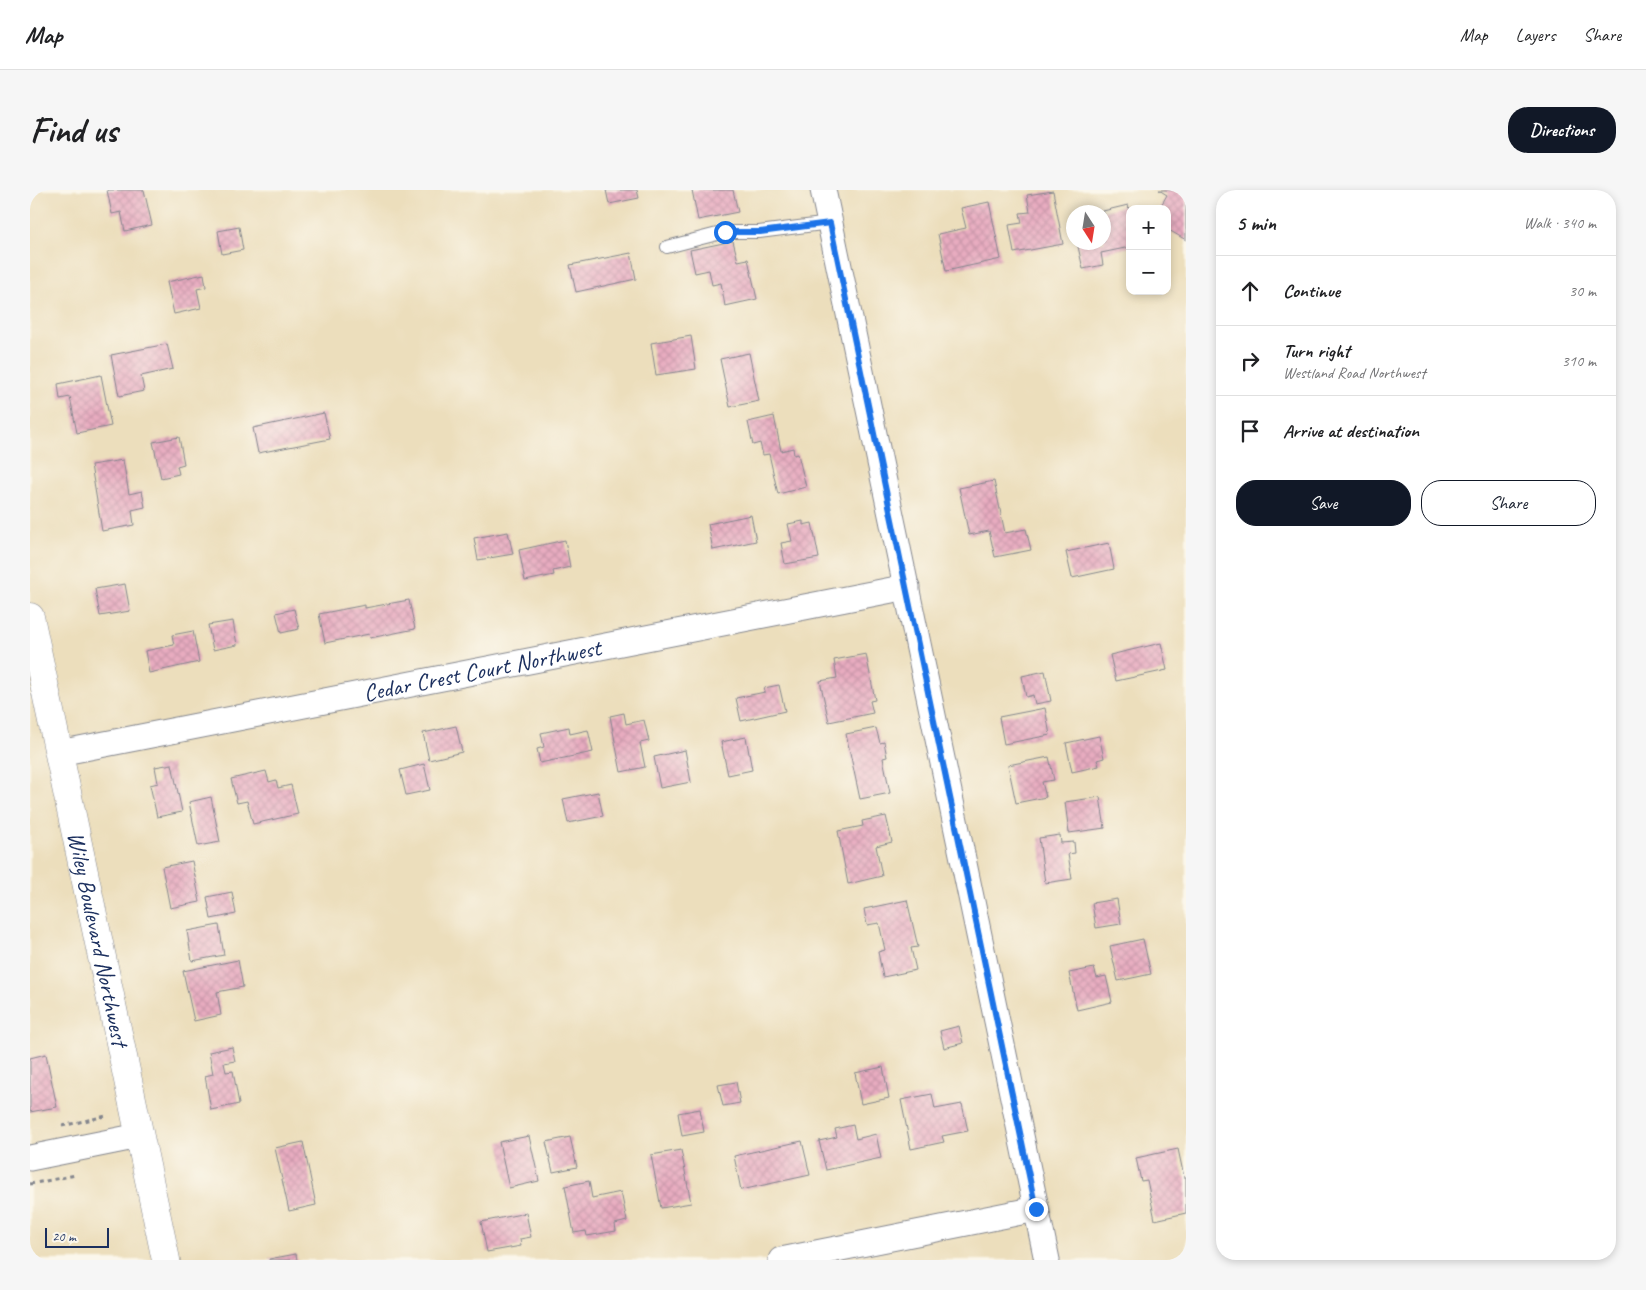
<!DOCTYPE html>
<html lang="en">
<head>
<meta charset="utf-8">
<style>
  :root { --surface:#fff; --page:#f6f6f6; --text:#202124; --muted:#757577; --line:#e0e0e0; --accent:#111827 }
  body { margin:0; font-family:Caveat,sans-serif; background:var(--page); color:var(--text) }
  .controls { position:absolute; right:15px; top:15px; display:grid; overflow:hidden; border-radius:10px; box-shadow:0 2px 8px #0003 }
  .controls button { width:45px; height:45px; display:grid; place-items:center; padding:0; border:0; border-bottom:1px solid var(--line); background:var(--surface); color:var(--text); font:25px sans-serif }
  .compass { position:absolute; left:1036px; top:15px; width:45px; height:45px; border-radius:50%; background:var(--surface); box-shadow:0 2px 8px #0003; rotate:168deg }
  .scale { position:absolute; left:15px; bottom:12px; width:64px; box-sizing:border-box; padding-left:5px; border:2px solid #1b2f5e; border-top:0; font-size:14px; line-height:18px; white-space:nowrap; color:#1b2f5e; -webkit-text-stroke:4px #fbf7ec; paint-order:stroke }
  .stop { position:absolute; width:15px; height:15px; margin:-11px; border:4px solid #1a73e8; border-radius:50%; background:#fff }
  .stop.end { background:#1a73e8; border-color:#fff; box-shadow:0 1px 5px #0008 }
  .list { margin:0; padding:0; list-style:none }
  h2 { display:flex; justify-content:space-between; align-items:center; height:65px; margin:0; padding:0 20px; font-size:21px }
  h2 small { font-size:16px; font-weight:400; color:var(--muted) }
  .list li { display:grid; grid-template-columns:32px 1fr auto; gap:15px; align-items:center; box-sizing:border-box; height:70px; padding:0 20px; border-top:1px solid var(--line) }
  .list b { display:block; font-size:19px; white-space:nowrap }
  .list p { margin:0; font-size:16px; white-space:nowrap; color:var(--muted) }
  .list em { font-size:16px; font-style:normal; color:var(--muted) }
  .actions { display:flex; gap:10px; padding:15px 20px }
  .actions a { flex:1; padding:11px 0; border:1px solid var(--accent); border-radius:20px; text-align:center; font-size:18px; color:var(--accent) }
  .actions .main { background:var(--accent); color:#fff }
  .icon { flex:none; width:28px; height:28px; fill:none; stroke:currentColor; stroke-width:2; stroke-linecap:round; stroke-linejoin:round }
  .map { position:relative; flex:none; width:1156px; height:1070px; overflow:hidden; border-radius:20px }
  header { display:flex; align-items:center; gap:30px; box-sizing:border-box; height:70px; padding:0 25px; background:var(--surface); border-bottom:1px solid var(--line) }
  header strong { font-size:24px }
  nav { display:flex; gap:28px; margin-inline-start:auto; font-size:18px }
  .intro { display:flex; align-items:center; justify-content:space-between; box-sizing:border-box; height:120px; padding:0 30px }
  h1 { margin:0; font-size:35px }
  .button { padding:12px 22px; border-radius:20px; background:var(--accent); color:#fff; font-size:18px; font-weight:700 }
  main { display:flex; gap:30px; padding:0 30px }
  aside { flex:1; background:var(--surface); border-radius:20px; box-shadow:0 2px 8px #0003 }
  .map>svg:first-child { display:block }
</style>
</head>
<body>
<header>
<strong>Map</strong>
<nav><a>Map</a><a>Layers</a><a>Share</a></nav>
</header>
<div class="intro"><h1>Find us</h1><a class="button">Directions</a></div>
<main>
<div class="map">
<svg width="1156" height="1070" viewBox="0 0 1156 1070">
  <defs>
    <pattern id="building-cross-hatch" width="8" height="8" patternUnits="userSpaceOnUse" patternTransform="scale(1.25)"><rect width="8" height="8" fill="#e8acc0"/><path d="M0 0l8 8M0 8l8-8" fill="none" stroke="#c694a7"/></pattern>
  </defs>
  <rect width="100%" height="100%" fill="#fbf7ec"/>
  <filter id="ink" filterUnits="userSpaceOnUse"><feTurbulence type="fractalNoise" baseFrequency=".02" numOctaves="2"/><feDisplacementMap in="SourceGraphic" scale="10" xChannelSelector="R" yChannelSelector="G"/><feConvolveMatrix kernelMatrix="1 2 1 2 8 2 1 2 1" color-interpolation-filters="sRGB"/></filter>
  <filter id="wash" filterUnits="userSpaceOnUse"><feTurbulence type="fractalNoise" baseFrequency=".0096" numOctaves="4" result="noise"/><feDisplacementMap in="SourceGraphic" scale="20" xChannelSelector="R" yChannelSelector="G"/><feGaussianBlur stdDeviation="1.12" result="paint"/><feColorMatrix in="noise" values="0 0 0 0 0 0 0 0 0 0 0 0 0 0 0 0 0 1.4 0 .05"/><feComposite in="paint" operator="in"/></filter>
  <g filter="url(#wash)">
    <rect width="100%" height="100%" fill="#ecdebc"/>
    <g id="blocks">
      <g fill="url(#building-cross-hatch)">
        <path d="M77,0H114L122,35L95,41L91,22L82,24Z"/>
        <path d="M576,0H607L609,8L579,14Z"/>
        <path d="M662,0H703L708,22L668,30Z"/>
        <path d="M1129,0H1156V50L1137,39V19H1129L1137,5Z"/>
        <path d="M1023,1L1033,54L984,63L979,35L992,33L990,23L1000,22L997,5Z"/>
        <path d="M959,12L971,69L916,81L908,44L936,38L931,18Z"/>
        <path d="M1098,15L1100,24V57L1071,63L1073,75L1053,79L1047,52H1074L1075,27L1073,21Z"/>
        <path d="M209,37L213,60L192,64L188,41Z"/>
        <path d="M703,51L708,71L718,69L727,109L695,116L691,93L682,95L679,80L665,83L660,60Z"/>
        <path d="M601,63L606,89L546,102L540,75Z"/>
        <path d="M174,84L176,97L167,99L171,118L144,124L137,92Z"/>
        <path d="M661,146L666,179L626,185L621,153Z"/>
        <path d="M137,154L143,179L111,186L114,201L89,206L81,165Z"/>
        <path d="M719,163L729,211L700,217L690,169Z"/>
        <path d="M71,185L81,236L47,243L40,207L30,209L28,194Z"/>
        <path d="M294,223L300,249L228,263L223,238Z"/>
        <path d="M744,226L751,261L763,258L764,265L768,264L776,297L748,304L739,264L733,265L730,253L723,255L718,232Z"/>
        <path d="M149,247L154,274L147,276L149,284L131,288L123,252Z"/>
        <path d="M93,270L99,304L112,301L115,317L102,320L104,335L72,341L61,275Z"/>
        <path d="M964,291L975,343L996,339L1001,360L965,367L959,341L939,345L929,298Z"/>
        <path d="M721,325L726,351L683,360L678,334Z"/>
        <path d="M773,331V335L782,333L789,368L755,374L751,353L762,351L758,334Z"/>
        <path d="M478,342L483,364L448,370L444,348Z"/>
        <path d="M535,350L540,377L523,381L524,385L495,391L489,360Z"/>
        <path d="M1079,353L1084,379L1042,388L1036,362Z"/>
        <path d="M95,394L100,421L70,426L65,399Z"/>
        <path d="M379,410L385,439L340,448L339,444L295,453L289,424L335,415V418Z"/>
        <path d="M264,419L269,439L251,443L246,423Z"/>
        <path d="M203,431L207,455L183,460L178,435Z"/>
        <path d="M163,441L169,472L119,483L115,461L144,455L142,445Z"/>
        <path d="M1131,453L1137,480L1086,491L1080,465Z"/>
        <path d="M836,464L845,510L840,511L843,523L799,532L790,491L807,488L804,470Z"/>
        <path d="M1015,481L1021,511L1005,514L1003,505L996,507L992,486Z"/>
        <path d="M749,495L755,521L711,531L706,508L735,502L734,498Z"/>
        <path d="M1015,518L1020,545L974,554L969,527Z"/>
        <path d="M594,523L596,534L614,530L619,551L610,553L615,577L591,582L580,526Z"/>
        <path d="M426,536L432,562L399,570L393,543Z"/>
        <path d="M539,537L540,544L558,540L563,562L510,573L507,559L514,557L511,543Z"/>
        <path d="M846,538L850,553L854,552L857,567L853,568L860,603L830,609L816,544Z"/>
        <path d="M1069,546L1074,568L1067,570L1069,576L1042,582L1036,553Z"/>
        <path d="M716,547L722,580L698,585L691,552Z"/>
        <path d="M655,560L661,592L630,598L624,567Z"/>
        <path d="M1019,567L1024,590L1012,592L1016,607L986,613L978,575Z"/>
        <path d="M142,574L152,622L127,627L120,595L128,593L125,577Z"/>
        <path d="M394,574L400,600L376,605L370,580Z"/>
        <path d="M236,581L239,592L246,590L248,598L261,595L268,624L223,634L217,611L207,613L201,589Z"/>
        <path d="M568,602L573,626L538,633L533,609Z"/>
        <path d="M181,607L190,652L168,656L159,612Z"/>
        <path d="M1070,607L1075,638L1039,643L1035,612Z"/>
        <path d="M856,626L862,652L846,656L852,686L818,694L808,641L833,636L832,631Z"/>
        <path d="M1030,645L1031,653L1044,652L1045,663L1038,664L1042,689L1015,693L1009,648Z"/>
        <path d="M162,671L170,712L140,718L132,677Z"/>
        <path d="M202,702L206,724L181,729L177,707Z"/>
        <path d="M1087,709L1091,734L1066,738L1062,713Z"/>
        <path d="M877,710L888,757L881,758L886,780L853,787L848,762L855,760L849,733L837,735L834,719Z"/>
        <path d="M189,735L194,765L162,771L157,741Z"/>
        <path d="M1113,749L1121,784L1088,791L1080,756Z"/>
        <path d="M208,770L213,797L187,802L191,825L164,831L153,781Z"/>
        <path d="M1064,778L1067,788L1076,786L1082,812L1047,820L1039,783Z"/>
        <path d="M929,836L933,853L914,858L910,841Z"/>
        <path d="M202,857L205,871L194,873L196,882L203,881L209,914L181,920L175,886L183,884L179,862Z"/>
        <path d="M16,864L27,917L0,922V868Z"/>
        <path d="M853,877L859,908L831,914L825,883Z"/>
        <path d="M706,892L710,913L693,916L688,895Z"/>
        <path d="M902,904L905,919L932,914L938,941L912,946L914,952L881,959L871,910Z"/>
        <path d="M670,919L674,942L652,946L648,923Z"/>
        <path d="M823,935L826,949L846,944L851,968L796,980L789,951L807,947L805,939Z"/>
        <path d="M499,946L509,991L479,998L469,952Z"/>
        <path d="M540,947L547,977L523,982L516,952Z"/>
        <path d="M772,951L780,985L711,1000L704,966Z"/>
        <path d="M273,952L286,1015L259,1021L245,958Z"/>
        <path d="M1148,959L1154,987H1156V1023L1125,1030L1117,990L1111,991L1106,968Z"/>
        <path d="M651,960L661,1013L631,1018L621,965Z"/>
        <path d="M559,991L562,1008L591,1002L597,1031L585,1034L586,1041L557,1046L556,1041L544,1043L535,996Z"/>
        <path d="M496,1023L501,1047L490,1049L491,1056L457,1062L451,1032Z"/>
        <path d="M266,1064L267,1070H239V1069Z"/>
      </g>
    </g>
  </g>
  <g filter="url(#ink)">
    <use href="#blocks" fill-opacity="0" stroke="#84868d" stroke-width="1"/>
    <g fill="none" stroke-linecap="round" stroke-linejoin="round">
      <defs>
        <path id="lane" d="M637,57L695,42H729L800,33"/>
        <g id="street">
          <path d="M793,0L1017,1070"/>
          <path id="s1" d="M29,563L877,397"/>
          <path d="M0,968L109,946"/>
          <path d="M751,1070L1006,1019"/>
        </g>
        <g id="secondary">
          <path id="s2" d="M0,427L136,1070"/>
        </g>
      </defs>
      <use href="#lane" stroke="#84868d" stroke-width="14"/>
      <use href="#street" stroke="#84868d" stroke-width="27"/>
      <use href="#secondary" stroke="#84868d" stroke-width="29"/>
      <g stroke="#84868d" stroke-width="3" stroke-dasharray="4 4" stroke-linecap="butt">
        <path d="M32,936L76,926"/>
        <path d="M0,994L46,985"/>
      </g>
      <use href="#lane" stroke="#fff" stroke-width="12"/>
      <use href="#street" stroke="#fff" stroke-width="25"/>
      <use href="#secondary" stroke="#fff" stroke-width="28"/>
    </g>
  </g>
  <g fill="none" stroke-linecap="round" stroke-linejoin="round" filter="url(#ink)">
    <path stroke="#1a73e8" stroke-width="6" d="M695,42H730L800,33L1006,1019"/>
  </g>
  <g text-anchor="middle" stroke-width="5" stroke-linejoin="round" paint-order="stroke">
    <g font-size="24" fill="#1b2f5e" stroke="#fbf7ec">
      <text dy="8" stroke="none"><textPath href="#s1" startOffset="431">Cedar Crest Court Northwest</textPath></text>
      <text dy="8" stroke="none"><textPath href="#s2" startOffset="329">Wiley Boulevard Northwest</textPath></text>
    </g>
  </g>
</svg>
<div class="controls">
<button>+</button>
<button>−</button>
</div>
<svg class="compass" viewBox="-18 -18 36 36"><path d="M0-13l5 13h-10z" fill="#e53935"/><path d="M0 13l5-13h-10z" fill="#757577"/></svg>
<div class="scale">20 m</div>
<div class="stop" style="left:695px;top:42px"></div>
<div class="stop end" style="left:1006px;top:1019px"></div>
</div>
<aside>
<h2>5 min<small>Walk · 340 m</small></h2>
<ul class="list">
<li><svg class="icon" aria-label="ahead" viewBox="0 0 24 24"><path d="M12 20V5M6 11l6-6 6 6"/></svg><div><b>Continue</b></div><em>30 m</em></li>
<li><svg class="icon" aria-label="right" viewBox="0 0 24 24"><path d="M7 20v-9h11M14 6l5 5-5 5"/></svg><div><b>Turn right</b><p>Westland Road Northwest</p></div><em>310 m</em></li>
<li><svg class="icon" aria-label="arrive" viewBox="0 0 24 24"><path d="M6 21V4h12l-3 4 3 4H6"/></svg><div><b>Arrive at destination</b></div></li>
</ul>
<div class="actions"><a class="main">Save</a><a>Share</a></div>
</aside>
</main>
</body>
</html>
